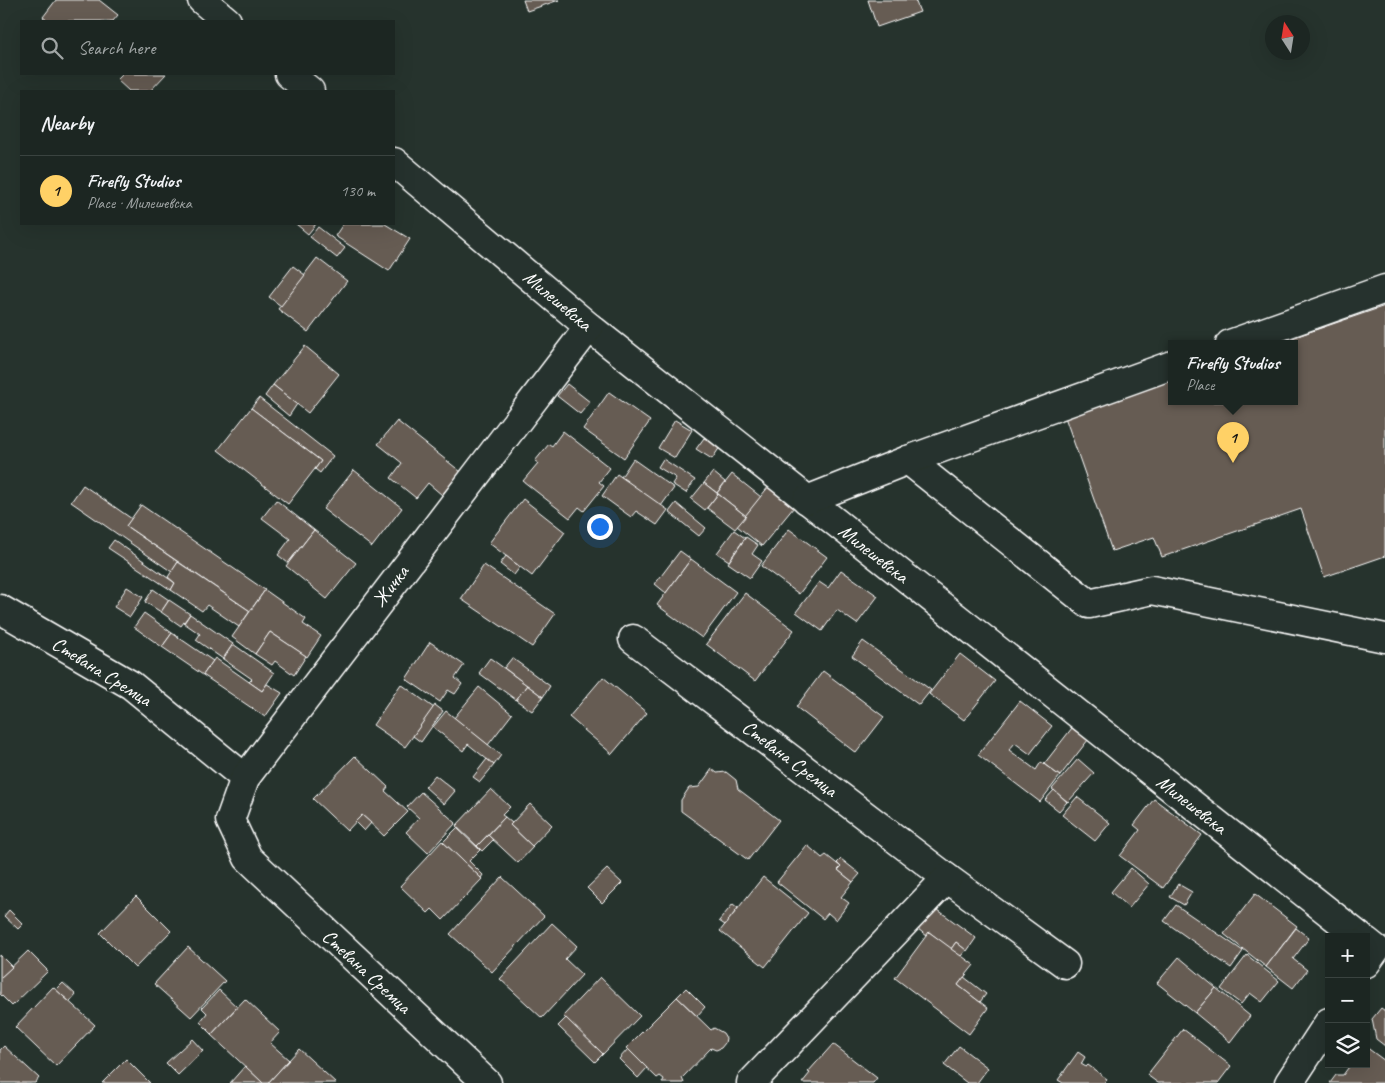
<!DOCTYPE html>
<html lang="en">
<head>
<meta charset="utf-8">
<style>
  :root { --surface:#1c2622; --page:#252e2a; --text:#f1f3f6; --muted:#a0a5a5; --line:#3a4340; --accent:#ffd166 }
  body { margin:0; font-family:Caveat,sans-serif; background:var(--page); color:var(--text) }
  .controls { position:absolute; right:15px; bottom:15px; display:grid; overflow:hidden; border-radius:0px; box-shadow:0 5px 20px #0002 }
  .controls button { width:45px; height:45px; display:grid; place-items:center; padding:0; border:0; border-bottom:1px solid var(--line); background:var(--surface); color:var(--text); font:25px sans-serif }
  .compass { position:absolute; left:1265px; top:15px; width:45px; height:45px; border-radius:50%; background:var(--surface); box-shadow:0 5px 20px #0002; rotate:348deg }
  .you { position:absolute; left:599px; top:526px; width:18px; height:18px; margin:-12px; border:4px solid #fff; border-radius:50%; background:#1a73e8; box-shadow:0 0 0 8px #1a73e833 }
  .badge { display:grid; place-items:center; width:32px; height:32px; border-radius:50%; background:var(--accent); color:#111; font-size:16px; font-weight:700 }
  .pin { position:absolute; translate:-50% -41px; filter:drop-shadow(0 1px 2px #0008) }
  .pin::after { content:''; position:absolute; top:26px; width:18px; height:15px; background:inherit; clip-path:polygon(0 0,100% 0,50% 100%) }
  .popup { position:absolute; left:1168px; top:340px; width:130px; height:65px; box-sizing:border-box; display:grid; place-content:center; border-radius:0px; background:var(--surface); filter:drop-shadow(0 1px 4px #0005); font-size:16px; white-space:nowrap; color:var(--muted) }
  .popup b { font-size:19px; color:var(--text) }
  .popup::after { content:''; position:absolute; left:50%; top:100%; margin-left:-10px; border:10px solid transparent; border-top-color:var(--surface) }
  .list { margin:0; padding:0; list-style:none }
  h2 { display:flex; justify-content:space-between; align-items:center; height:65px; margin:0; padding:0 20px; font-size:21px }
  h2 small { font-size:16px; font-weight:400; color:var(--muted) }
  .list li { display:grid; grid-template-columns:32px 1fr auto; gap:15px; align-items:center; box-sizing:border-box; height:70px; padding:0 20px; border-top:1px solid var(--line) }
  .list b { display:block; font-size:19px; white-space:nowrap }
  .list p { margin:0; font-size:16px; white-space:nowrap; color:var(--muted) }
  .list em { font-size:16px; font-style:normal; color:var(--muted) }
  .icon { flex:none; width:28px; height:28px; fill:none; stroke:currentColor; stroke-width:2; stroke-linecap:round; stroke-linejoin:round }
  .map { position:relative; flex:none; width:1385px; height:1083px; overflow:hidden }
  .search { position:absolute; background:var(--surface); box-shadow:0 5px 20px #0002; left:20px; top:20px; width:375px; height:55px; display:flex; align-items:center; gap:12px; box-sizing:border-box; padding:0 18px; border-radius:0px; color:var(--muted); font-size:19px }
  .panel { position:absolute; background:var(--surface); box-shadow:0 5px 20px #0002; left:20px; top:90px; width:375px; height:135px; border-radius:0px }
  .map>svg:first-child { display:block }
</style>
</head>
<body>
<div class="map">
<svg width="1385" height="1083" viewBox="0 0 1385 1083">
  <rect width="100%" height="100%" fill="#26332d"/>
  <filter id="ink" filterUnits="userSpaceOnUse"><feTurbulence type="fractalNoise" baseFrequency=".02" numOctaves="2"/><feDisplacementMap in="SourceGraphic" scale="10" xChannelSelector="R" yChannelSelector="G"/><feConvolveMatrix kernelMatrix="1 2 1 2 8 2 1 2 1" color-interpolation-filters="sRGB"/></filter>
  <g filter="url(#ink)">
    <g fill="#665b52" stroke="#fff">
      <path d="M56,0H99L118,15L113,21H48L43,17Z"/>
      <path d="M523,0H559L527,11Z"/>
      <path d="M868,0H915L920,12L877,27Z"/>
      <path d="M123,74H166L150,91H129L117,80Z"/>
      <path d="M296,224H316L308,234Z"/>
      <path d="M343,224H385L410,239L389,271L335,236Z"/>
      <path d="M318,227L345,248L337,258L310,237Z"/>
      <path d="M317,258L347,281L308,332L278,309Z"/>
      <path d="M293,266L305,275L281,306L269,297Z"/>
      <path d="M1385,306V556L1324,577L1301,509L1162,557L1154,537L1112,551L1065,417L1172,380V402H1294V344H1274Z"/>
      <path d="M305,346L339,374L308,413L273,385Z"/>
      <path d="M567,384L590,402L580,414L557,396Z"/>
      <path d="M273,385L297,404L289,416L265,396Z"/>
      <path d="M609,392L650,421L624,458L583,429Z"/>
      <path d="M259,398L333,456L320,473L315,469L321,461L251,408Z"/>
      <path d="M251,408L321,461L288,504L218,450Z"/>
      <path d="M675,420L692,430L675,458L658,448Z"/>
      <path d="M397,421L461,472L442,495L428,483L416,498L391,478L402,463L378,444Z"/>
      <path d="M563,431L610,468L599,482L604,486L584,511L579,507L570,518L523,481L538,463L535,461L549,444L552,446Z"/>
      <path d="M704,438L720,447L712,459L696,449Z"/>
      <path d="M633,459L674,488L661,506L621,477Z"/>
      <path d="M663,459L695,480L686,493L672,484L676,478L658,467Z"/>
      <path d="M354,470L402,508L372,547L323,509Z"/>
      <path d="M713,472L725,482L717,493L704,483Z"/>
      <path d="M617,474L668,510L657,525L636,511L631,517L602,496Z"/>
      <path d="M732,474L761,497L746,516L717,493Z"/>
      <path d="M704,483L718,494L705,510L691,499Z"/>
      <path d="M83,485L132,519L126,526L178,562L172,572L71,502Z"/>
      <path d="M769,486L794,507L762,546L737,526Z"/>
      <path d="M718,494L746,516L735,529L707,508Z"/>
      <path d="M523,499L565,532L532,576L489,543Z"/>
      <path d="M276,500L314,530L288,563L278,555L290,539L262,518Z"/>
      <path d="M676,503L706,528L699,536L669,512Z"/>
      <path d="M141,505L265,590L250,611L126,526Z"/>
      <path d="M789,529L827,557L799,594L761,566Z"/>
      <path d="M314,530L356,563L327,599L286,566Z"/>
      <path d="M734,530L745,538L729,561L717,553Z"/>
      <path d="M746,537L758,545L752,554L762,561L750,578L728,563Z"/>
      <path d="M114,540L175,583L171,590L108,548Z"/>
      <path d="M680,551L691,559L666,593L655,584Z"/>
      <path d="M506,556L520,567L514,575L500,564Z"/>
      <path d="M691,559L736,592L702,638L657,605Z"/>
      <path d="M178,562L250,611L239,627L207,605L202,611L171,590L175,583L168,577Z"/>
      <path d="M484,565L555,614L532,647L461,599Z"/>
      <path d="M841,570L878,596L857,624L837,610L822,631L796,612L819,582L828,588Z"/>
      <path d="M127,587L143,597L130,617L114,607Z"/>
      <path d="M153,589L169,600L161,612L145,602Z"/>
      <path d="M265,590L306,619L303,624L321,636L307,657L270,632L255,654L232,637Z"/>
      <path d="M745,593L794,630L755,681L706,644Z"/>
      <path d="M169,600L190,614L181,626L161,612Z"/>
      <path d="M144,613L172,633L162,647L134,627Z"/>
      <path d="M190,614L233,644L223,659L196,640L200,634L184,623Z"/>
      <path d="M270,632L306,656L294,675L275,661L272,665L255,654Z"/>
      <path d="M172,633L213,661L203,675L162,647Z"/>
      <path d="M863,641L931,690L919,705L852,656Z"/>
      <path d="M430,642L464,665L455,678L462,684L455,694L448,690L440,702L406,679Z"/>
      <path d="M233,644L274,673L262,691L249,682L252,679L223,659Z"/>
      <path d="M960,654L995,681L964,720L929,694Z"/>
      <path d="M215,658L262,691L267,684L282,693L265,717L203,675Z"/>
      <path d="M490,658L527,685L516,700L479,673Z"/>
      <path d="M512,658L550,686L543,697L504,668Z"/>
      <path d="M823,671L884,717L856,753L796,707Z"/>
      <path d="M603,677L647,713L612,754L569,717Z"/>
      <path d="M401,684L434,708L405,747L373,725Z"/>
      <path d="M527,685L543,697L532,711L516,700Z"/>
      <path d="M479,687L512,714L488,745L454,718Z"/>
      <path d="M1020,701L1052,726L1030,754L1015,743L1009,750L1036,770L1041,762L1060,776L1040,802L978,755Z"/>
      <path d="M435,705L443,711L421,742L413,736Z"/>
      <path d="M446,711L501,755L494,765L468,744L463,751L433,727Z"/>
      <path d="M1072,728L1088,740L1060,776L1044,764Z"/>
      <path d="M355,756L388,787L385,791L408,812L384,836L362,815L347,831L313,799Z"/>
      <path d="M487,759L494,765L480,782L473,777Z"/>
      <path d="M1078,759L1094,773L1068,802L1052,789Z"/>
      <path d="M712,769L717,773L726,772L736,780L738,789L779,820L748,860L681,811V800L689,788L699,787Z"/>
      <path d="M435,775L455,791L444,804L425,787Z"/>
      <path d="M491,789L510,807L502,815L505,817L477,846L456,826Z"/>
      <path d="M1054,790L1067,802L1059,811L1045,800Z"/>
      <path d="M421,792L456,823L428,853L406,832L419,818L407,807Z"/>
      <path d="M1077,797L1110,823L1095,841L1062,815Z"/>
      <path d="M1154,799L1202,835L1163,888L1120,856L1140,830L1134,825Z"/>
      <path d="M530,804L552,825L532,846L510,825Z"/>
      <path d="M362,815L371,823L364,831L355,822Z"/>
      <path d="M505,817L512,823L510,825L533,847L518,863L488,835Z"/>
      <path d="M457,828L480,850L469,861L483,875L481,878L443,842Z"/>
      <path d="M488,835L493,840L482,851L477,846Z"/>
      <path d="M442,841L482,879L443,920L432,909L428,913L400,886Z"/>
      <path d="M807,845L822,858L826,855L841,867L838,870L853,882L841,897L849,903L836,920L828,913L823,919L777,882Z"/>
      <path d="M841,859L860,874L853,882L838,870L841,867L837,863Z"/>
      <path d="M1131,868L1149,884L1129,908L1111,892Z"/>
      <path d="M607,869L622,883L602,903L587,888Z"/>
      <path d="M502,877L544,916L492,972L450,934Z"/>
      <path d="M763,877L808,913L765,967L720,931Z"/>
      <path d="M1178,884L1192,892L1184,905L1170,897Z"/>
      <path d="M1255,894L1297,926L1266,967L1224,934Z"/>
      <path d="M136,896L171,931L135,968L100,933Z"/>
      <path d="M733,904L738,908L725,925L719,921Z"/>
      <path d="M1176,905L1243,951L1231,968L1164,921Z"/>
      <path d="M934,907L976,938L967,951L956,942L951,949L929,932L927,936L918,929Z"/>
      <path d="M9,910L23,924L18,929L4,916Z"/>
      <path d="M552,923L577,946L565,959L582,975L542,1018L500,979Z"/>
      <path d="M1296,928L1309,938L1293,959L1307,970L1293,988L1266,967Z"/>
      <path d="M929,932L974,965L958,985L988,1008L969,1034L895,978Z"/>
      <path d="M956,942L966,950L961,956L951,949Z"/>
      <path d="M188,947L225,981L191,1017L154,984Z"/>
      <path d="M28,951L48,971L12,1006L0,994V978Z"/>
      <path d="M0,955L12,967L0,978Z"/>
      <path d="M1247,955L1279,981L1262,1002L1250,993L1241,1004L1221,989Z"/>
      <path d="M1179,957L1216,988L1195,1013L1157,983Z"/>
      <path d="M600,977L640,1016L603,1054L563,1016Z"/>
      <path d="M964,977L986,994L980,1002L958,985Z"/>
      <path d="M63,983L76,995L70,1002L56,990Z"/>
      <path d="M53,987L95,1025L56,1066L15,1027Z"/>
      <path d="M686,988L705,1007L697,1016L677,997Z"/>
      <path d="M1216,988L1250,1016L1230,1042L1195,1013Z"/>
      <path d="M219,990L237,1007L212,1034L200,1022L207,1013L202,1008Z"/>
      <path d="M677,997L711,1030L714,1028L723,1033L726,1038L725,1043L721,1048L716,1050L711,1048L682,1078L684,1083H662L664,1079L660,1076L657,1078L626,1048Z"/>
      <path d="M245,999L280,1032L270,1043L289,1060L268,1083H263L211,1035Z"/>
      <path d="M1381,1008L1385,1011V1046L1376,1039L1372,1019Z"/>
      <path d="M566,1018L603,1054L595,1062L558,1026Z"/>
      <path d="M1183,1029L1231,1066L1218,1083H1158L1147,1075Z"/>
      <path d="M192,1039L203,1051L178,1075L166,1063Z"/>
      <path d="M833,1044L877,1078L873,1083H802L810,1073L808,1072Z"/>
      <path d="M4,1046L39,1078L35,1083H0V1050Z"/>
      <path d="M959,1046L988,1068L977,1083H967L944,1065Z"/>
      <path d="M1366,1047L1385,1061V1083H1330L1336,1075H1343L1351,1064H1366Z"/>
      <path d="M299,1049L336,1083H268Z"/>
      <path d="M628,1049L647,1068L638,1078L619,1059Z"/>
      <path d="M1078,1052L1085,1057L1081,1064L1086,1067L1088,1065L1107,1079L1104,1083H1063L1058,1080Z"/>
      <path d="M126,1059L150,1083H102Z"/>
      <path d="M245,1066L263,1083H230Z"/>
    </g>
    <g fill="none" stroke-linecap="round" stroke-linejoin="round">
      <defs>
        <g id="minor">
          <path d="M202,0L227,21"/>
          <path d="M289,74L310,91"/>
          <path d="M394,162L589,327L1360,937"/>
          <path d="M1230,344L1385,289"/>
          <path d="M908,460L1089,604L1152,590L1385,638"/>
          <path d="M807,500L908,460L1172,365"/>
          <path d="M0,609L131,685L245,778"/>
          <path d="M633,639L947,878L1065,964"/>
          <path d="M1366,941L1376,949L1366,963"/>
          <path d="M487,1083L248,858L230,820L245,778L589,327"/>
          <path d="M751,1083L947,878"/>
          <path d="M1289,1083L1329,1022"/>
        </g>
      </defs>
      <use href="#minor" stroke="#fff" stroke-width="31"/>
      <use href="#minor" stroke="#26332d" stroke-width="28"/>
    </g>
  </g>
  <g text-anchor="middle" stroke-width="5" stroke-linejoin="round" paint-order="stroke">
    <g font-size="20" fill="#fff" stroke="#26332d">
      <text transform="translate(558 300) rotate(40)" y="7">Милешевска</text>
      <text transform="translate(874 553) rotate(38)" y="7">Милешевска</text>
      <text transform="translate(390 586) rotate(-53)" y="7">Жичка</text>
      <text transform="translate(102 671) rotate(32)" y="7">Стевана Сремца</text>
      <text transform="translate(790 758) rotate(37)" y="7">Стевана Сремца</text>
      <text transform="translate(1192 804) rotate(38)" y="7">Милешевска</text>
      <text transform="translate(367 971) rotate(43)" y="7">Стевана Сремца</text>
    </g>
  </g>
</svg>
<div class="controls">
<button>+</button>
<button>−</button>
<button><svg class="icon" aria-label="layers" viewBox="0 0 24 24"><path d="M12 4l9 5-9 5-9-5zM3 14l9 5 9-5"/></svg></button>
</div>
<svg class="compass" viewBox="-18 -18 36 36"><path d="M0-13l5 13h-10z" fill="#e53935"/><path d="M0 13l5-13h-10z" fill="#a0a5a5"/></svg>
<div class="you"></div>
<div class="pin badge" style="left:1233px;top:463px">1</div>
<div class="popup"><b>Firefly Studios</b>Place</div>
<div class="search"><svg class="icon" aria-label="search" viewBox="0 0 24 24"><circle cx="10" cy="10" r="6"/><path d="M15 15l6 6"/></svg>Search here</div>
<section class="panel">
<h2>Nearby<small></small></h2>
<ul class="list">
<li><span class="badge">1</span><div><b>Firefly Studios</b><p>Place · Милешевска</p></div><em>130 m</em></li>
</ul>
</section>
</div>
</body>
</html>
